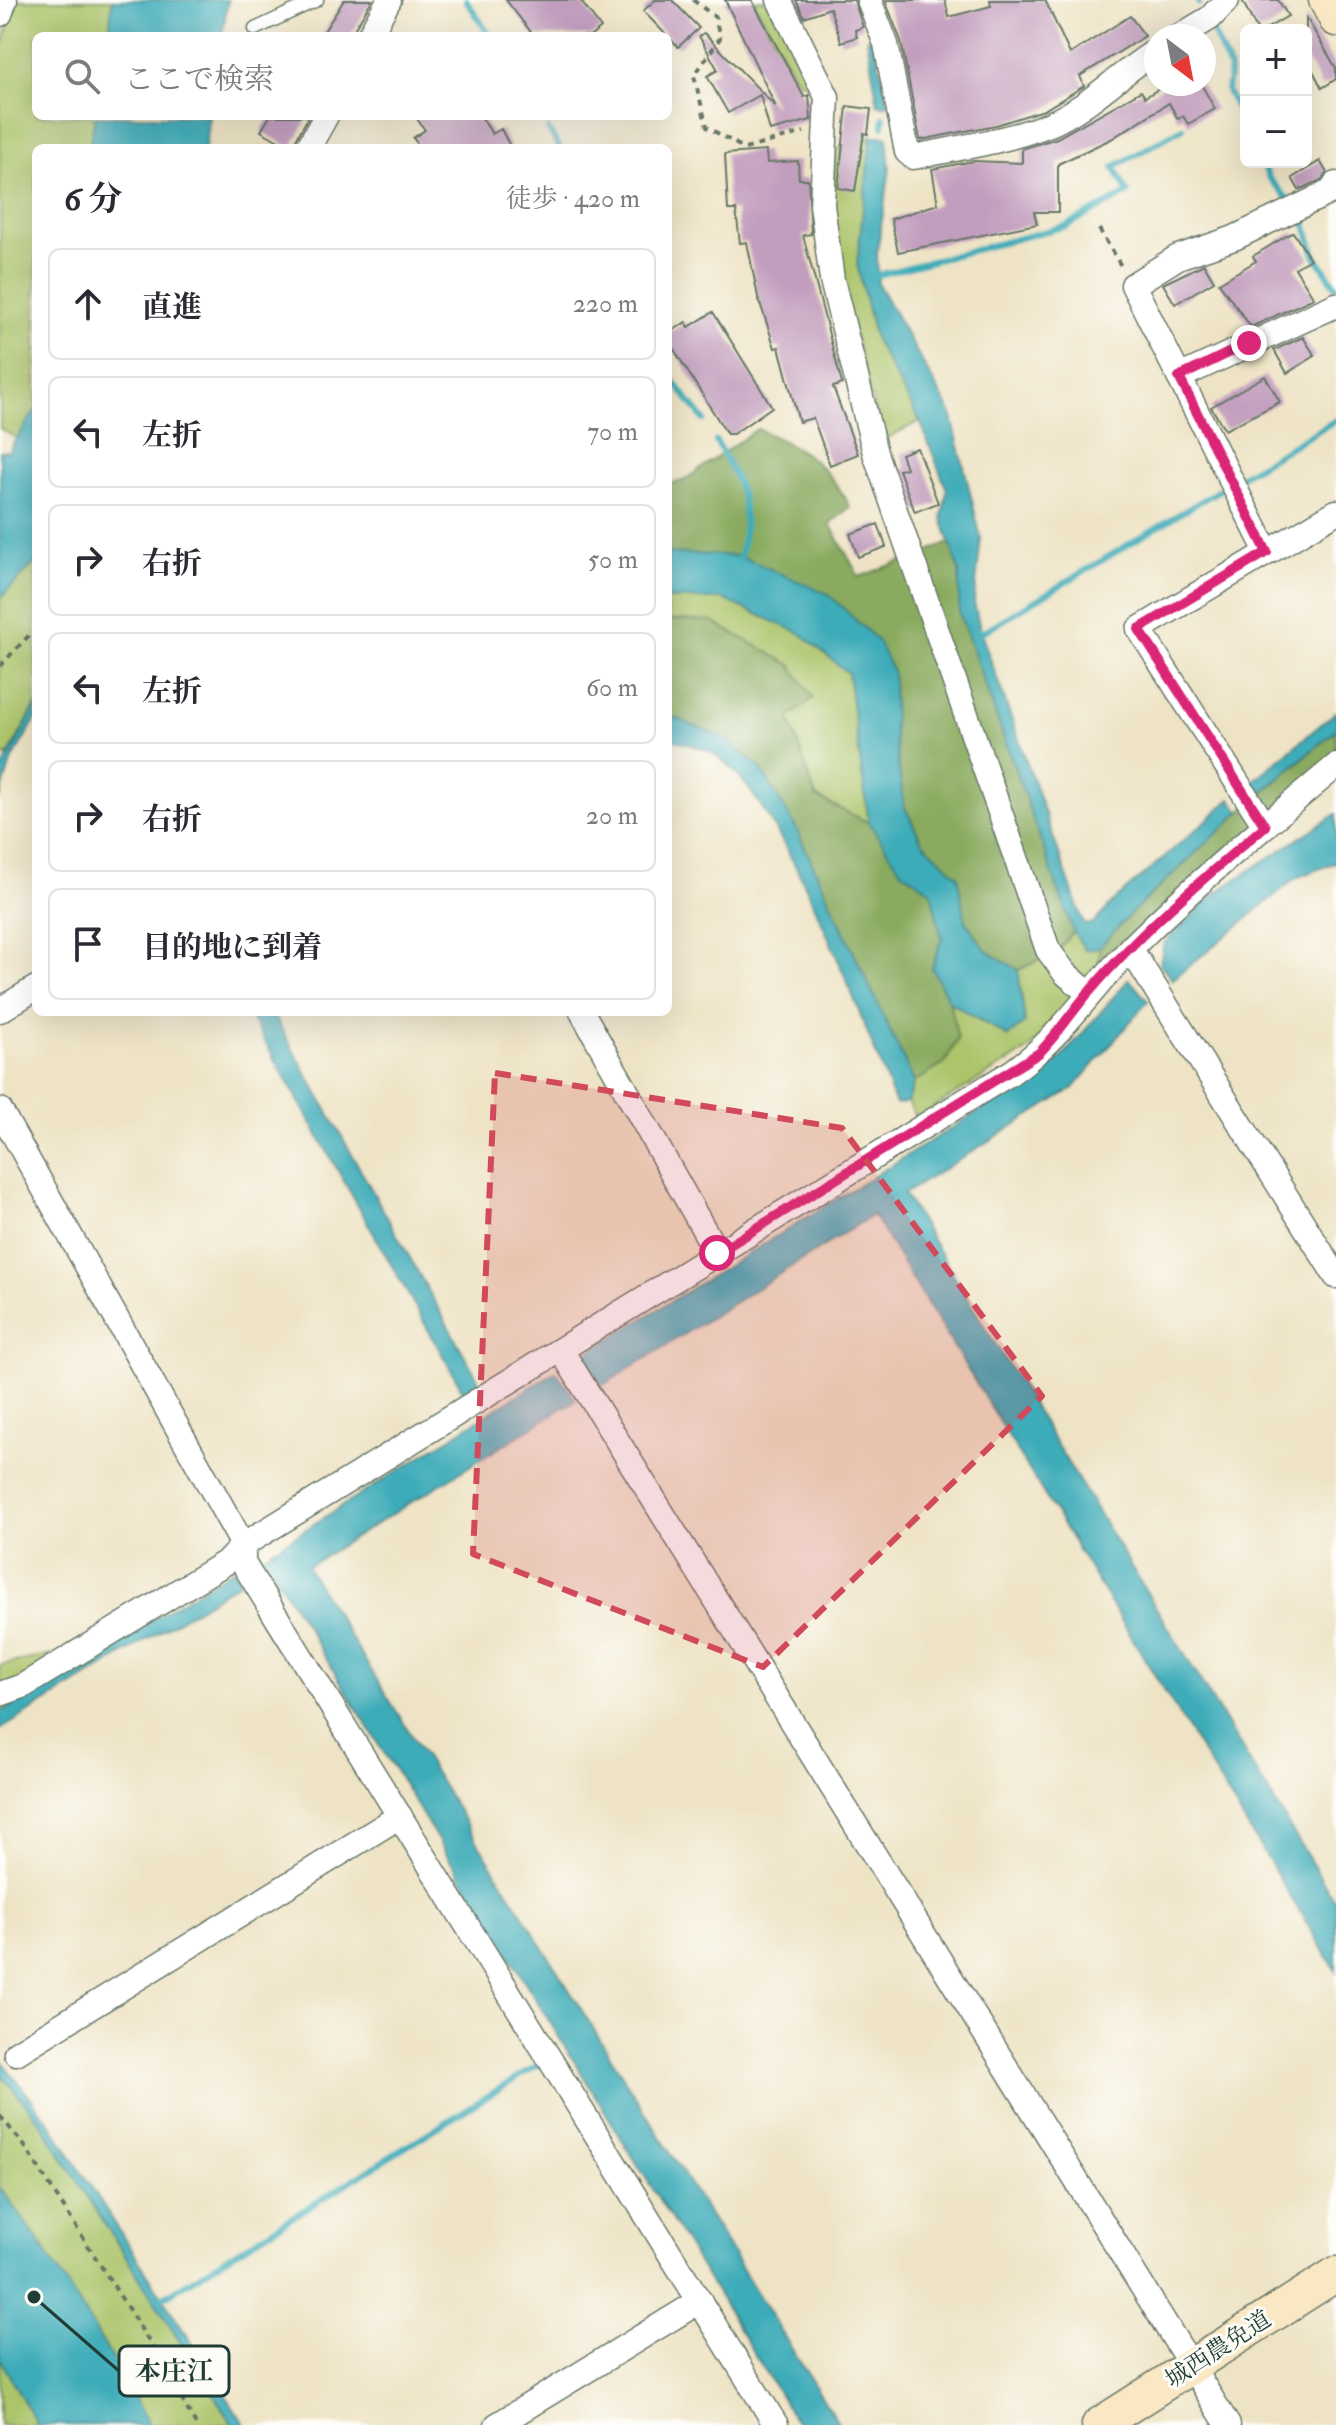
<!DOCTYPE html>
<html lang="ja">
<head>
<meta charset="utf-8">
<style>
  :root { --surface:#fff; --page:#f2f2f3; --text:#2b2b33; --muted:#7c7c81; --line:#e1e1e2 }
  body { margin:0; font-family:"IM FELL Double Pica","Noto Serif JP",serif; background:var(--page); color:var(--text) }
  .controls { position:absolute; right:24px; top:24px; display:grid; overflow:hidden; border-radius:12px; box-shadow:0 8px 32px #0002 }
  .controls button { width:72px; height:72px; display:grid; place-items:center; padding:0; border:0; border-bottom:2px solid var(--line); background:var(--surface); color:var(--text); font:40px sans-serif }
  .compass { position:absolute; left:1144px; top:24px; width:72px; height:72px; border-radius:50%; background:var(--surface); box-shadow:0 8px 32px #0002; rotate:148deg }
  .stop { position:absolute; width:24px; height:24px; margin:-18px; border:6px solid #db2777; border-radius:50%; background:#fff }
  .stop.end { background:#db2777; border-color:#fff; box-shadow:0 2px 8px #0008 }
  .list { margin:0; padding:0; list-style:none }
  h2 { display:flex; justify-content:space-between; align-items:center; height:104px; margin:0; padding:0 32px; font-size:34px }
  h2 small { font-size:26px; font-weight:400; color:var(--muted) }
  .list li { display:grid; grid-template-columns:52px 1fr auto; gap:24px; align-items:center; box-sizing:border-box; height:112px; margin:0 16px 16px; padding:0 16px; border:2px solid var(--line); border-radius:12px }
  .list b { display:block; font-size:30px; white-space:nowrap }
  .list em { font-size:26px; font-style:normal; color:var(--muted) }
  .icon { flex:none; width:44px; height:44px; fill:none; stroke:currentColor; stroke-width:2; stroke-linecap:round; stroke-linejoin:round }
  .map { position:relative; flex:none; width:1336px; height:2425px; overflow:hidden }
  .search { position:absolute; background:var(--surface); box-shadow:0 8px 32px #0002; left:32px; top:32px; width:640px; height:88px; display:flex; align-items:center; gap:20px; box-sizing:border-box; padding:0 28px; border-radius:12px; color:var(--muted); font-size:30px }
  .panel { position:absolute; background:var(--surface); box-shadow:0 8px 32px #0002; left:32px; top:144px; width:640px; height:872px; border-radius:12px }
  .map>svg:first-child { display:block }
</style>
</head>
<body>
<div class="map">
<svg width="1336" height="2425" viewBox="0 0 1336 2425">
  <rect width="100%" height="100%" fill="#fdfcf7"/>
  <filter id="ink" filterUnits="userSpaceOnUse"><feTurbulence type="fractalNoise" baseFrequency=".0125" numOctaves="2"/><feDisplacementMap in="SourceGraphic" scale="16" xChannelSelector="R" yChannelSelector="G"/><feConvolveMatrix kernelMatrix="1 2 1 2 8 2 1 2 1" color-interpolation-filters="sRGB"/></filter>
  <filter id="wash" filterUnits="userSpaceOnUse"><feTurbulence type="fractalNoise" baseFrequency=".006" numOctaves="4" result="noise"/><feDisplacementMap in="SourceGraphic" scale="32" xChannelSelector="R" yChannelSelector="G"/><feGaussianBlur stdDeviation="1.8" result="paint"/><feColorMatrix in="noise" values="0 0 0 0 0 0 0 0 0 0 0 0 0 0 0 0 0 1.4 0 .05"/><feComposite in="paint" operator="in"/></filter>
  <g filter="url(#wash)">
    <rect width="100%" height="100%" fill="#eee3c5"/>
    <g fill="#acc46a" stroke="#66804f" stroke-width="2">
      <path d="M14,0H134L133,36H36V116H132L129,148H36V466L0,451L8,452L17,438L0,429V59Z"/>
      <path d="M753,0H771L815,86L798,82Z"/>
      <path d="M871,136L857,264L875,340L920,421L883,440L840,280L830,206L836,149Z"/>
      <path d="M36,562V705L7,757L0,749V594Z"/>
      <path d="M668,599H723L801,633L848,673L869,823L816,797L789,718L711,621L668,620Z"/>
      <path d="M1073,931L1085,950L1099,948V969L1031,1048L916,1118L908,1102L914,1082L944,1064L958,1039L949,1001L985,1024L1025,1022L1018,970L1058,951Z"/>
      <path d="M51,1655L65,1673L0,1713V1665Z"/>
      <path d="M0,2073L39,2120L233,2425H113L44,2248L0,2187Z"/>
      <path d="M0,2314L55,2425H0Z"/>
    </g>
    <g fill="#89aa5e" stroke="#547449" stroke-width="2">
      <path d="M757,429C804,449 825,462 850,507L830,524L859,577L950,543L959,571V612L1073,931L1058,951L1018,970L986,950L966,922L958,876L922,842L904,806L894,734L893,672L740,556L668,553V484L683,481Z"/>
      <path d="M668,620L711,621L791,665L813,698L789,718L816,797L869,823L902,871L931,891L942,938L932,968L949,1001L958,1039L944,1064L914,1082L794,824L760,768L724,738L668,715Z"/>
      <path d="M1336,730V756L1099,969V948L1131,913L1240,812Z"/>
    </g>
    <g fill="#3dacb9" stroke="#2e7476" stroke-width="2">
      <path d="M112,0H228L222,36H109Z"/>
      <path d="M873,37L889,105H878L867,39Z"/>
      <path d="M95,116H209L205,148H89Z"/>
      <path d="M871,136H887L890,169L877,252L878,284L951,413L981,538L974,603L981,633L1084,924H1093L1116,899L1231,799L1240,812L1131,913L1099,948L1085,950L1073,931L959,612V571L942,518L947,490L920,421L875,340L857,264Z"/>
      <path d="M36,409V562L0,599V451L8,452Z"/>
      <path d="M668,553L740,556L828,594L877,640L893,672L894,734L904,806L922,842L958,876L966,922L986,950L1018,970L1025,1022L1008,1037L949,1001L932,968L942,938L931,891L902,871L869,823L848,673L800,633L723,599H668Z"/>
      <path d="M36,705V719L12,759L0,798V773Z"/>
      <path d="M1336,712V730L1261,793L1252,782Z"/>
      <path d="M668,715L724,738L760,768L794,824L914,1082L908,1102L896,1105C862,1022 785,799 714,754C702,746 682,743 668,738Z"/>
      <path d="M1336,814V862L1296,878L1172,980L1160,963L1164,943L1217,892Z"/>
      <path d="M1129,979L1148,1001L1074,1088L904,1194L1336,1903V1971L873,1215L602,1386L582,1356L1057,1063Z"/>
      <path d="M248,1012H272L479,1381L463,1391Z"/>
      <path d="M556,1371L576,1400L307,1567L839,2425H798L263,1556Z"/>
      <path d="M234,1569L240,1582L0,1730V1713Z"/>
      <path d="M0,2059L48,2120L245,2425H233L39,2120L0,2073Z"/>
      <path d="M0,2187C56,2263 105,2342 149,2425H37L0,2359Z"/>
    </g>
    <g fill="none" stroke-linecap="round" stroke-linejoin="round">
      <g stroke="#3dacb9" stroke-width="6">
        <path d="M466,0L490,36"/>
        <path d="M1198,0L1199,4"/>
        <path d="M1211,28L1230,69L1227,91L1246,129"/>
        <path d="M540,116L541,118"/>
        <path d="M883,126L884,117"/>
        <path d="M548,129L560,148"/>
        <path d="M1262,162L1269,178L1288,199"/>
        <path d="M1303,215L1315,255L1336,287"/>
        <path d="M878,275L1066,226L1128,193L1114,167L1183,128"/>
        <path d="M668,374L704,420"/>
        <path d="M716,441C740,485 752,504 740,556"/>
        <path d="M1238,478L1336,420"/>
        <path d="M981,633L1226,486"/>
        <path d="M162,2298L538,2065"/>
      </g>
    </g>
    <g id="blocks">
      <g fill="#c29ebe">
        <path d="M344,0H372L350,36H321Z"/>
        <path d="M506,0H580L601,28L591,36H534Z"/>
        <path d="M655,0H672L699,28L678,47L643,11Z"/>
        <path d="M725,0H752L804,97L809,95L811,120L770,131L760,95L728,113L707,76L718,70L699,36L704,33L776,107Z"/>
        <path d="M796,0H854L863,27L855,30L857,37L841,42L830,8L804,17Z"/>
        <path d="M885,0H945L949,17L991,6L990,0H1045L1070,54L1130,16L1145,36L1080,76L1084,86L1044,110L996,125L920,140L901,41Z"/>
        <path d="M1242,0H1278L1288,16L1264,30H1257Z"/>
        <path d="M1306,17L1336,68V79L1322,88L1306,58Z"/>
        <path d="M1168,84H1201L1215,109L1188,124L1183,116L1178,119L1169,103L1111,139L1058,164V212H1034L1037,224L898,252L891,219L938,204L932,169L974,161L1022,163V149L1057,138L1141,91L1145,97Z"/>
        <path d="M847,106L871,109L868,134L864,133L855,191L838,188Z"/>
        <path d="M270,116H309L291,148L261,131Z"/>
        <path d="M415,116H481L492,134L501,129L511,148H421L413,138L425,130Z"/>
        <path d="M766,151L767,163L798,161L799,179H808L811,234L803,235L842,384L833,387L858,454L830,465L813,418L799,422L779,347L775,348L758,297L747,242L740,243L736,210H728L725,154Z"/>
        <path d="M1320,161L1327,173L1321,180L1299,190L1292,178Z"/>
        <path d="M1293,232L1310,259L1295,268L1314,298L1251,327L1219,283L1256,261L1253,256Z"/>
        <path d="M1204,264L1214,281L1175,304L1163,284Z"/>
        <path d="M713,312L772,407L733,434H727L668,340V334L686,322L689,327Z"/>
        <path d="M1303,337L1315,356L1287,373L1274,350Z"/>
        <path d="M1265,376L1280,402L1225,430L1211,407Z"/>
        <path d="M917,448L938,503L915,512L899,470L906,468L901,454Z"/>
        <path d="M878,524L886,547L858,557L850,534Z"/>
      </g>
    </g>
  </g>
  <g filter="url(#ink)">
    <use href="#blocks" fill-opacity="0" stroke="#677767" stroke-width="2"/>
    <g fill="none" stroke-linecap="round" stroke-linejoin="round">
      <defs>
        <path id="lane" d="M255,29L317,0"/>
        <g id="street">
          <path d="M779,0L827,97L822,205L832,280L875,453L1048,950L1065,973L1088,993"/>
          <path d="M869,0L886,44L907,152L913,157C957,148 1008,141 1050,124C1089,107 1120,73 1156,51"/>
          <path d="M0,14L5,0"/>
          <path d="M369,36L389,0"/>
          <path d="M1180,36L1210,18L1227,0"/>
          <path d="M308,148L326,116"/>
          <path d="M1179,377L1336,305"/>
          <path d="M1267,552L1133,285L1178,257L1234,238L1332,191L1336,184"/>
          <path d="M1265,826L1139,629L1336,512"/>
          <path d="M1130,948L1336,1276"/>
          <path d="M0,1010L36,988"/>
          <path d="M582,1012L717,1253"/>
          <path d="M0,1110L243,1545V1563L776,2425"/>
          <path d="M561,1350L1228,2425"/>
          <path d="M0,1694L23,1686L228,1561L243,1545L1012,1072C1061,1038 1092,987 1134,945C1198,881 1267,824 1336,766"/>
          <path d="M16,2053L400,1816"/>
          <path d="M497,2425L700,2301"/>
        </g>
        <g id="secondary">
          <path d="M1326,0L1336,19"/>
          <path d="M1099,2425L1336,2274"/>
        </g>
      </defs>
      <use href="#lane" stroke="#677767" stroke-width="15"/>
      <use href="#street" stroke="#677767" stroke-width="27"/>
      <use href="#secondary" stroke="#677767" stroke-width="37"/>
      <g stroke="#677767" stroke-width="4" stroke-dasharray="6 6" stroke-linecap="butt">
        <path d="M693,0L715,17L720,38L694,76L707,127L745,149L804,132"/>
        <path d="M1099,229L1121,266"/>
        <path d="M0,666L36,628"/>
        <path d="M0,2116L24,2145L150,2343L196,2425"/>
      </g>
      <use href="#lane" stroke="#fff" stroke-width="12"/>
      <use href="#street" stroke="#fff" stroke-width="24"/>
      <use href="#secondary" stroke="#fae7c3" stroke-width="34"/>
    </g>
  </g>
  <g fill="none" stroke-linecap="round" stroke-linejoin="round" filter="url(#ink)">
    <path stroke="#db2777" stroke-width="10" d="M717,1253L1039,1053C1059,1033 1072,1011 1090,991C1142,930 1204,878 1265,826L1139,629L1267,552L1179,377L1249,343"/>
  </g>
  <path fill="#d1495b" fill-opacity="0.2" stroke="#d1495b" stroke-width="6" stroke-dasharray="16 10" stroke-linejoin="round" d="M495,1073L842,1128L1042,1396L763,1667L473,1554Z"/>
  <g text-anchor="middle" stroke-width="6" stroke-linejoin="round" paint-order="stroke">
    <g font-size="24" fill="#1f3d34" stroke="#fdfcf7">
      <text transform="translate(1218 2349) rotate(-33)" y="8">城西農免道</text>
    </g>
  </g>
  <path fill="none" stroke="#1f3d34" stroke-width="3" d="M34 2297L119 2371"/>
  <circle fill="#1f3d34" stroke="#fdfcf7" stroke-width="3" cx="34" cy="2297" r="8"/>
  <rect fill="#fdfcf7" stroke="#1f3d34" stroke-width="3" x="119" y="2346" width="110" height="50" rx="8"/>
  <g font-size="26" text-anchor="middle" font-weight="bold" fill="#1f3d34">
    <text x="174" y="2380">本庄江</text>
  </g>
</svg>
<div class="controls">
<button>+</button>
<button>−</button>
</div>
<svg class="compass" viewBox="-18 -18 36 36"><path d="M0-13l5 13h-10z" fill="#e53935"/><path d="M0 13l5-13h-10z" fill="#7c7c81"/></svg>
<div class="stop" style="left:717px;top:1253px"></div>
<div class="stop end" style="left:1249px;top:343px"></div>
<div class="search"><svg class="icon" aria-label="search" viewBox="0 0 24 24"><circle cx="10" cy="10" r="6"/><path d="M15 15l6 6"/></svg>ここで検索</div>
<section class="panel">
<h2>6 分<small>徒歩 · 420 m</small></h2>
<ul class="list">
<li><svg class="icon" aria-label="ahead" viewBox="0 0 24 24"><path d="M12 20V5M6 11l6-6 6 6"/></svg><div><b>直進</b></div><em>220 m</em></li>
<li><svg class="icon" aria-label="left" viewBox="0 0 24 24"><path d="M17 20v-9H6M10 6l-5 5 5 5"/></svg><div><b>左折</b></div><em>70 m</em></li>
<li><svg class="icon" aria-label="right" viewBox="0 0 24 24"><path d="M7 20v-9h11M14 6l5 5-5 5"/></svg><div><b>右折</b></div><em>50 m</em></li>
<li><svg class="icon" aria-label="left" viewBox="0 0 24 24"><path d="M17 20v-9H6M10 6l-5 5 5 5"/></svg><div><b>左折</b></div><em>60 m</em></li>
<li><svg class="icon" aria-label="right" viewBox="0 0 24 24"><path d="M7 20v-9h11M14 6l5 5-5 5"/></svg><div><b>右折</b></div><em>20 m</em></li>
<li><svg class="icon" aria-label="arrive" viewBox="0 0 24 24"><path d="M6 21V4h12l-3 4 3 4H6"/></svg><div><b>目的地に到着</b></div></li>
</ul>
</section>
</div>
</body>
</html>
